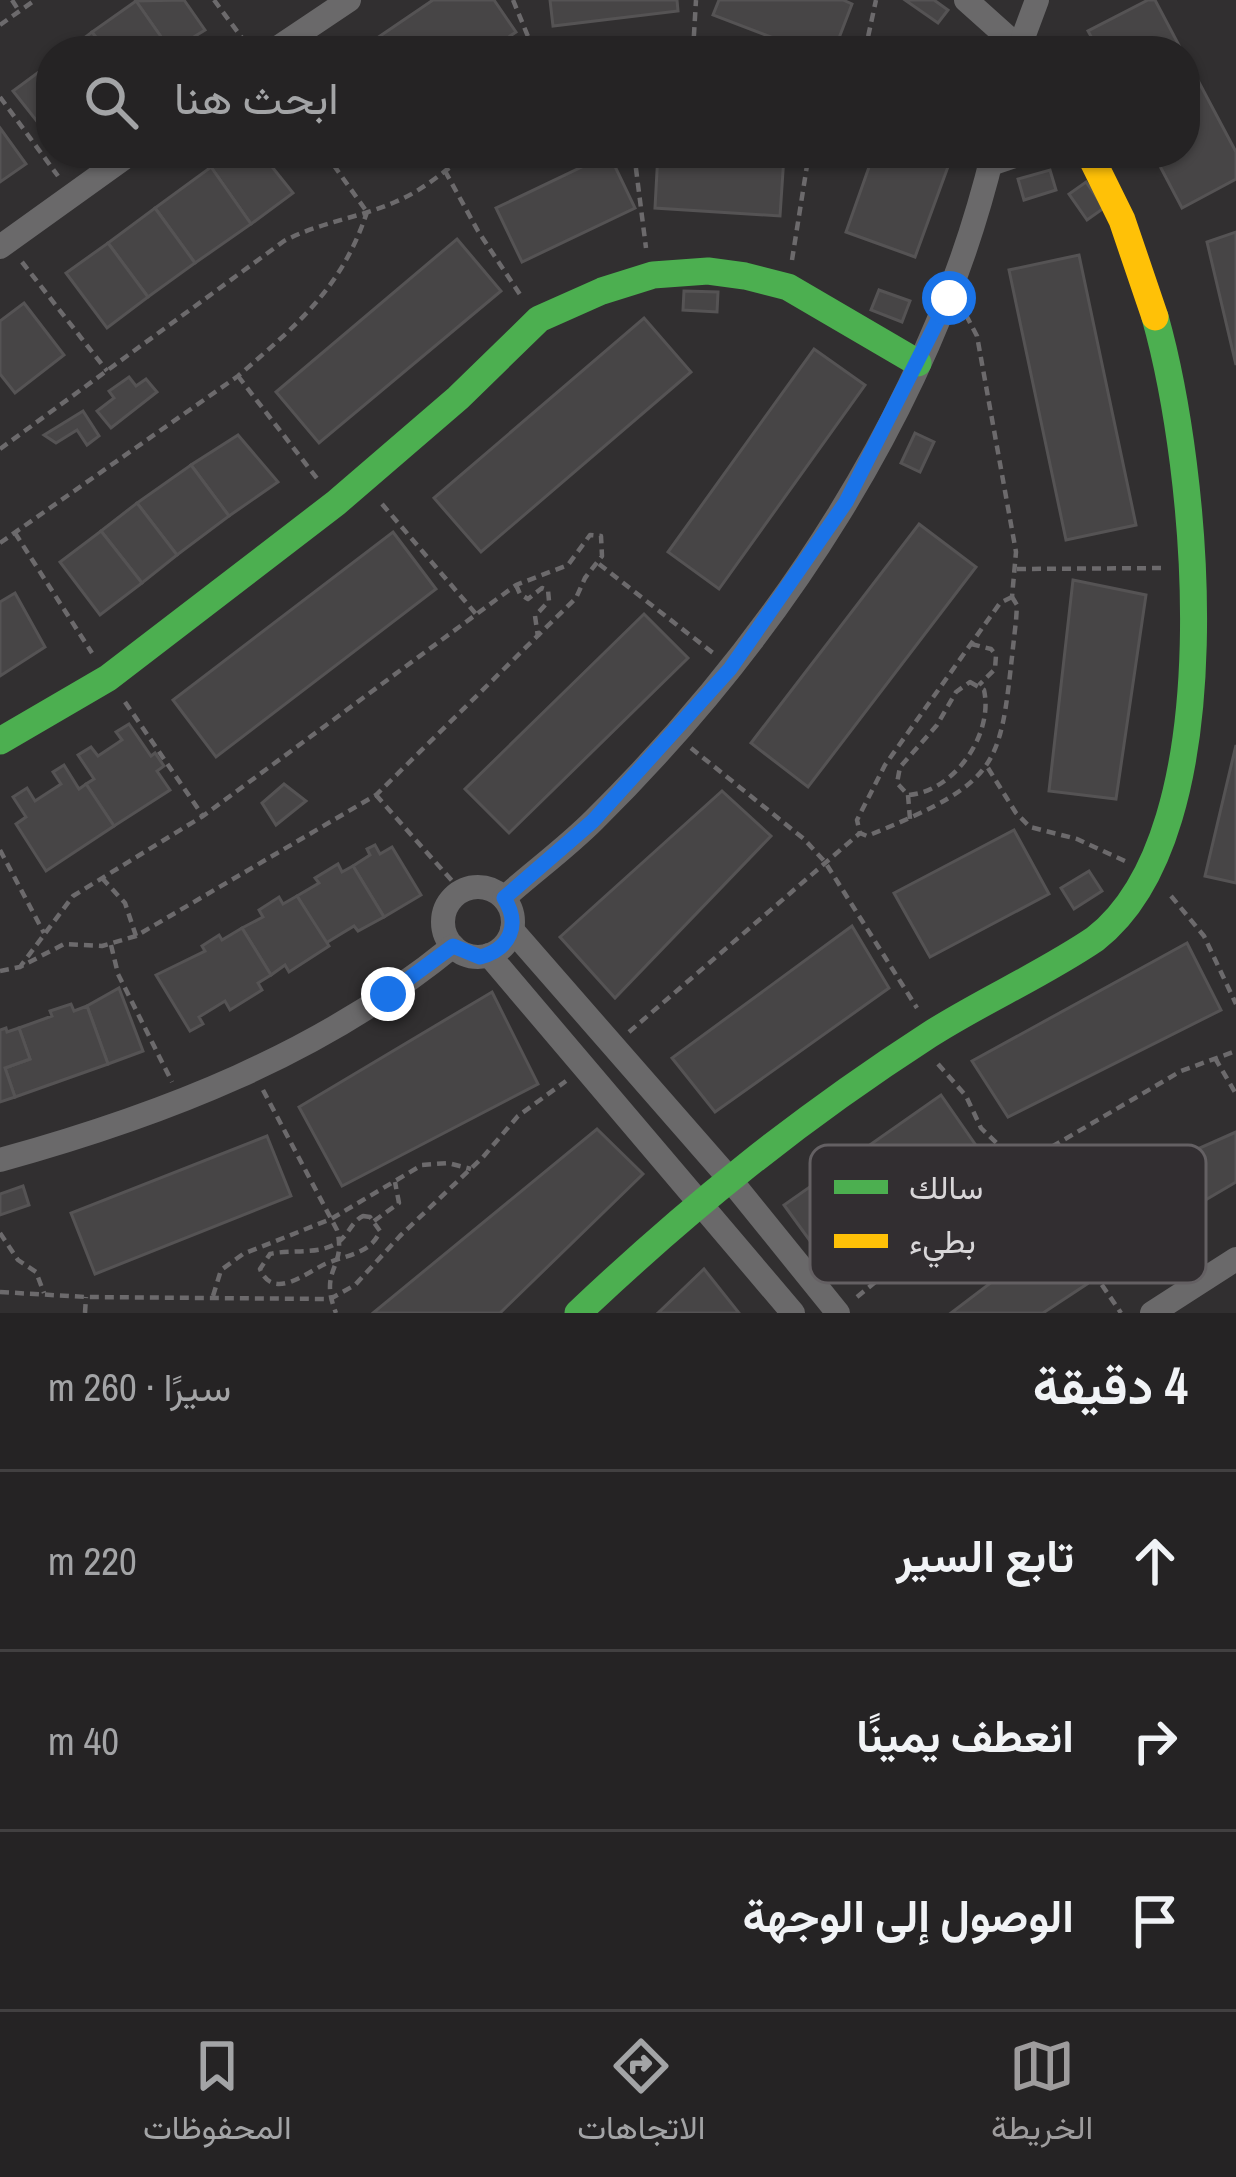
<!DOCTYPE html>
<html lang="ar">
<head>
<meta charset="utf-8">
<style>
  :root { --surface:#252324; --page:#312f31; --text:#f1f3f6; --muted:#a3a4a6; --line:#424041; --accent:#9e9c9d }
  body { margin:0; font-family:"Archivo Narrow",Vazirmatn,sans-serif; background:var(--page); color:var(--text); direction:rtl }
  .stop { position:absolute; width:36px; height:36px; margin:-27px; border:9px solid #1a73e8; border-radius:50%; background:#fff }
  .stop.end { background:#1a73e8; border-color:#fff; box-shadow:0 3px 12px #0008 }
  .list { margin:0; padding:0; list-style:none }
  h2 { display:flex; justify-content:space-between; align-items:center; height:156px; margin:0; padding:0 48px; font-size:51px }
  h2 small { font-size:39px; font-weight:400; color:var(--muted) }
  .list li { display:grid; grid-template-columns:78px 1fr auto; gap:36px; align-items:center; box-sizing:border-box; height:180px; padding:0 48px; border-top:3px solid var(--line) }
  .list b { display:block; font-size:45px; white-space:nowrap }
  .list em { font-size:39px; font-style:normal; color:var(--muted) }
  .icon { flex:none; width:66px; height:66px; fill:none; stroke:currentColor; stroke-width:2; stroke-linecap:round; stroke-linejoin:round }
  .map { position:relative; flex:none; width:1236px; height:1313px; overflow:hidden; direction:ltr }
  .search { position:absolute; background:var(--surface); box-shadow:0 3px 9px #0004; left:36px; right:36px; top:36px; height:132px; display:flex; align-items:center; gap:30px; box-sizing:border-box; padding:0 42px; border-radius:48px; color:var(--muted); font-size:45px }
  .sheet { height:696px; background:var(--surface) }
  nav { display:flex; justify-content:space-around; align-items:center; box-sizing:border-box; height:168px; border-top:3px solid var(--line); background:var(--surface); font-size:33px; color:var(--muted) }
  nav a { display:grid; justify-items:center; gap:6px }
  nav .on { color:var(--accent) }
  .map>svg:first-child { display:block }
</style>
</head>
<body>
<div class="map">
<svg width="1236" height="1313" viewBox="0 0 1236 1313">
  <rect width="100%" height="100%" fill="#312f30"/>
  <g fill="#474546" stroke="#555354" stroke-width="3">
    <path d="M184,0L205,30L171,51L136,1Z"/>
    <path d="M433,0H494L516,32L488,51H358Z"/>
    <path d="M550,0H677L678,11L553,26Z"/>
    <path d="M719,0H843L852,4L834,51H808L713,15Z"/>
    <path d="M905,0H934L948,10L938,23Z"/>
    <path d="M1148,0H1155L1182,51H1099L1088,31Z"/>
    <path d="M136,1L171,51H106L92,32Z"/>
    <path d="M92,32L106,51H67Z"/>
    <path d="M1185,56L1236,152V179L1182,208L1153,153H1185Z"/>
    <path d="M51,63V139L13,91Z"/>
    <path d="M0,128L26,164L0,182Z"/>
    <path d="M231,153H261L293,193L251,224L211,167Z"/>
    <path d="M658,153L784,156L780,216L655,208Z"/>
    <path d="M874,153H953L915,257L846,232Z"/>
    <path d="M609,154L635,208L522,262L496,208Z"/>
    <path d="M211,167L251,224L195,263L155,208Z"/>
    <path d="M1050,170L1056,190L1024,200L1018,179Z"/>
    <path d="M1086,182L1104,208L1087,220L1069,194Z"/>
    <path d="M155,208L195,263L148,297L108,243Z"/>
    <path d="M1236,232V365L1207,242Z"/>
    <path d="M457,239L501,291L319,443L276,392Z"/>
    <path d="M108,243L148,297L107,328L66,273Z"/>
    <path d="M1079,255L1136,525L1066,540L1009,270Z"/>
    <path d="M879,290L910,301L902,322L871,310Z"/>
    <path d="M684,291L718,292L717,312L683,310Z"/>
    <path d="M24,303L64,355L15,393L0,374V321Z"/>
    <path d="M644,318L691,372L481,552L434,498Z"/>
    <path d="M814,349L865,385L719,589L668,552Z"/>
    <path d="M129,377L136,386L146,379L157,392L111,428L97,411L114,398L109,391Z"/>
    <path d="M83,411L99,436L87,445L77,430L56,443L44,435Z"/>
    <path d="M915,433L934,442L920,472L901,463Z"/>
    <path d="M238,435L278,482L229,516L191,465Z"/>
    <path d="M191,465L229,516L177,555L137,503Z"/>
    <path d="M137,503L177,555L142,583L101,531Z"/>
    <path d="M919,524L976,567L808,787L751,743Z"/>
    <path d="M101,531L142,583L100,615L60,562Z"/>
    <path d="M393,532L436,589L216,757L173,700Z"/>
    <path d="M1073,580L1146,595L1116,799L1049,791Z"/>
    <path d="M15,593L45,647L0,676V602Z"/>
    <path d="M644,614L688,658L509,833L465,789Z"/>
    <path d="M129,724L151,756L155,753L164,766L157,771L170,790L114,826L86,784L94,779L78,755L91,747L98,756L122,740L116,732Z"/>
    <path d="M1236,745V883L1205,876Z"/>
    <path d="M64,765L79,789L86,784L114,826L46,871L16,824L26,817L13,797L27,788L35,801L61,784L53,772Z"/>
    <path d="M284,784L306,801L276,825L262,803Z"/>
    <path d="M722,791L771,836L615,998L560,937Z"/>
    <path d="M1014,830L1049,894L930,957L894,893Z"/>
    <path d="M375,845L380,854L392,847L421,895L384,917L353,866L370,855L367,849Z"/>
    <path d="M338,864L342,872L353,866L384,917L358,931L354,926L326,943L297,896L319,883L315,878Z"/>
    <path d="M1089,871L1102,891L1074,909L1061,888Z"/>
    <path d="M297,896L329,946L289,972L285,965L271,975L242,928L263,917L259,910L279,897L283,904Z"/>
    <path d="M852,926L889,988L715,1112L672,1058Z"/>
    <path d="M242,928L271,975L258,983L262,990L230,1010L225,1001L199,1017L203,1024L190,1031L156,975L205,951L202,946L219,935L222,940Z"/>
    <path d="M1187,943L1221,1010L1008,1117L972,1061Z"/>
    <path d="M119,988L143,1051L108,1064L87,1006Z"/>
    <path d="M492,992L538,1084L342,1186L299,1107Z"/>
    <path d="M71,1004L74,1011L87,1006L108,1064L15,1097L5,1068L30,1059L19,1028L52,1016L50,1011Z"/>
    <path d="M6,1028L7,1032L19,1028L30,1059L5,1068L15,1097L0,1102V1030Z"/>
    <path d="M941,1095L977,1147L821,1256L784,1205Z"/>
    <path d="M597,1129L643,1174L500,1313H373Z"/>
    <path d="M1236,1132V1182L1117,1252L1080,1201Z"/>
    <path d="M267,1136L291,1196L95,1274L71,1213Z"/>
    <path d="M23,1186L29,1205L0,1215V1194Z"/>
    <path d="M1055,1234L1087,1284L1043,1313H951Z"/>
    <path d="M704,1269L739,1313H658Z"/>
  </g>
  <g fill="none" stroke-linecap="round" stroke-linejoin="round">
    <g stroke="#6c6a6c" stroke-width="4.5" stroke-dasharray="9 6" stroke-linecap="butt">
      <path d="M12,0L19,11"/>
      <path d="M214,0L248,46"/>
      <path d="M513,0L534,51"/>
      <path d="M0,25L35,0"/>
      <path d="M693,51L696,0"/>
      <path d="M865,51L876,0"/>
      <path d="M0,97L58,176"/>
      <path d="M325,153L367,212"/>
      <path d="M634,153L646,248"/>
      <path d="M445,171L478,231L523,299"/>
      <path d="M792,260L809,153"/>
      <path d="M22,262L107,371"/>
      <path d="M966,315L977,336L1016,552L1012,597"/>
      <path d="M238,376L319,481"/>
      <path d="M0,449L284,241C320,222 359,218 395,202C422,191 445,171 468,153"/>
      <path d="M382,504L476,614"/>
      <path d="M15,533L92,653"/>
      <path d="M0,543L238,376C297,325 342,288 367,212"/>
      <path d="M599,564L713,653"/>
      <path d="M1017,569L1167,568"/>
      <path d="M516,585L520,594L528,599L542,588L548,590L549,601L535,616L538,637"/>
      <path d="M1012,597L1017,605L1016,621C999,766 1010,778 867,836L860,833L857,820L885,765L1000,603Z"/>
      <path d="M971,644L991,649L996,655L995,669L979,685"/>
      <path d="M970,682L984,690C994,734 954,792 908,795L897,783L900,767L937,725L956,692Z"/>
      <path d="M125,702L203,816"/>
      <path d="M691,748L804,839L825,862L917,1008"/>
      <path d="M988,768L1016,813L1030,827L1077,839L1125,861"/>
      <path d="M376,795L461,891"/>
      <path d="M908,795L910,819"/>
      <path d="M0,850L44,933"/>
      <path d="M102,878L125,903L136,936"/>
      <path d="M1171,896L1204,936L1236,1004"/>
      <path d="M111,945L118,974L172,1082"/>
      <path d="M0,971L20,967L64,944L102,946L136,936L376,795L576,598L585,578L602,556L601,536L590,535L568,565L516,585L203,816L73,896L20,967"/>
      <path d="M629,1032L860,833"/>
      <path d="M1215,1058L1236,1094"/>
      <path d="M938,1064L966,1096L981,1128L1011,1157"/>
      <path d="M263,1090L337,1230C347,1269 318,1268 336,1313"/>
      <circle cx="1016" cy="1167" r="11"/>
      <path d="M1026,1162L1181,1071L1236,1051"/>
      <path d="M1026,1173L1121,1313"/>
      <path d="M363,1216L370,1217L380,1231C371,1254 346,1255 325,1264C306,1273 273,1301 260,1269L270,1254C290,1249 319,1255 337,1243C349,1235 351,1222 363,1216Z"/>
      <path d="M374,1221L399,1203L395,1182"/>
      <path d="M0,1233L18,1260L36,1272L44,1293"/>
      <path d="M0,1292L86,1297L330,1299L355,1285L400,1236L483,1157L518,1116L566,1081"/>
      <path d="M213,1296L221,1270L243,1254L331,1219L422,1165L448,1163L471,1169"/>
      <path d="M857,1297L1007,1175"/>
      <path d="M85,1313L86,1297"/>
    </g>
    <g stroke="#6a696a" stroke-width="24">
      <path d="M966,0L1023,51"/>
      <path d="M273,51L349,0"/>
      <path d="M1018,51L1037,0"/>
      <path d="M991,164L1023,153"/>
      <path d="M0,247L131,153"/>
      <circle cx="478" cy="922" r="35"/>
      <path d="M504,898C533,872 566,848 594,820C777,639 932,406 993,153"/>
      <path d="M512,930L728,1177L838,1313"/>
      <path d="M489,955L793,1313"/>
      <path d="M0,1160C163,1115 321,1054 453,946"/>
      <path d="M1152,1313L1236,1259"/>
    </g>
    <g stroke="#4caf50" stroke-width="27">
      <path d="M0,741L108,678L336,503L458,398L539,319L602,291L653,275L708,271L745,276L788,287L918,363"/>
      <path d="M578,1313C690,1207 799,1119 929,1035C982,1001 1042,975 1095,939C1234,831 1198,469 1155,317"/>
    </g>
    <path stroke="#ffc107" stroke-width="27" d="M1089,153L1122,220L1155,317"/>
  </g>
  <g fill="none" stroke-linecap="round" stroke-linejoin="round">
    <path stroke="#1a73e8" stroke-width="15" d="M388,994L453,946L480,957C510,949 521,925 504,898L593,821L730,669L846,502L949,298"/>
  </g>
  <rect x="810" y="1145" width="396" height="138" rx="18" fill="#322e31" stroke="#646063" stroke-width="3"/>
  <rect x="834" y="1180" width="54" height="14" fill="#4caf50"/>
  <rect x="834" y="1234" width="54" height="14" fill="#ffc107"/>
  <g font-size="33" fill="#d8d6d8">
    <text x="909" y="1199">سالك</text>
    <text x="909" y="1253">بطيء</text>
  </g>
</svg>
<div class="stop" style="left:949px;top:298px"></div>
<div class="stop end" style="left:388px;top:994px"></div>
<div class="search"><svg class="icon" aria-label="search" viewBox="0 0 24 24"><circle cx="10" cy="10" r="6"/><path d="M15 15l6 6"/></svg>ابحث هنا</div>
</div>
<section class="sheet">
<h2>4 دقيقة<small>سيرًا · 260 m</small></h2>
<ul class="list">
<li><svg class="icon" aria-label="ahead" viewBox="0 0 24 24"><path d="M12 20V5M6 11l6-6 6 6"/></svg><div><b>تابع السير</b></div><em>220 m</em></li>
<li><svg class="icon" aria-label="right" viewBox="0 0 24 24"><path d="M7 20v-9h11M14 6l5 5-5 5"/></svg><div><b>انعطف يمينًا</b></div><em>40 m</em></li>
<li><svg class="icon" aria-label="arrive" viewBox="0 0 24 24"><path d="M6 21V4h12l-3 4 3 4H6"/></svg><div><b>الوصول إلى الوجهة</b></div></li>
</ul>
</section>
<nav>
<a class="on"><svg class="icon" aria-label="map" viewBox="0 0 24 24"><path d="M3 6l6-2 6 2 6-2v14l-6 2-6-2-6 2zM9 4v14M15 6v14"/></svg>الخريطة</a>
<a><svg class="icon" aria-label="directions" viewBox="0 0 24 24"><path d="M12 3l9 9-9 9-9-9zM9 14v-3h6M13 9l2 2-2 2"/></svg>الاتجاهات</a>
<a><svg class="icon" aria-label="saved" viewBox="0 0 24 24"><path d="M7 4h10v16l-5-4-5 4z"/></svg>المحفوظات</a>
</nav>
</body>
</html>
